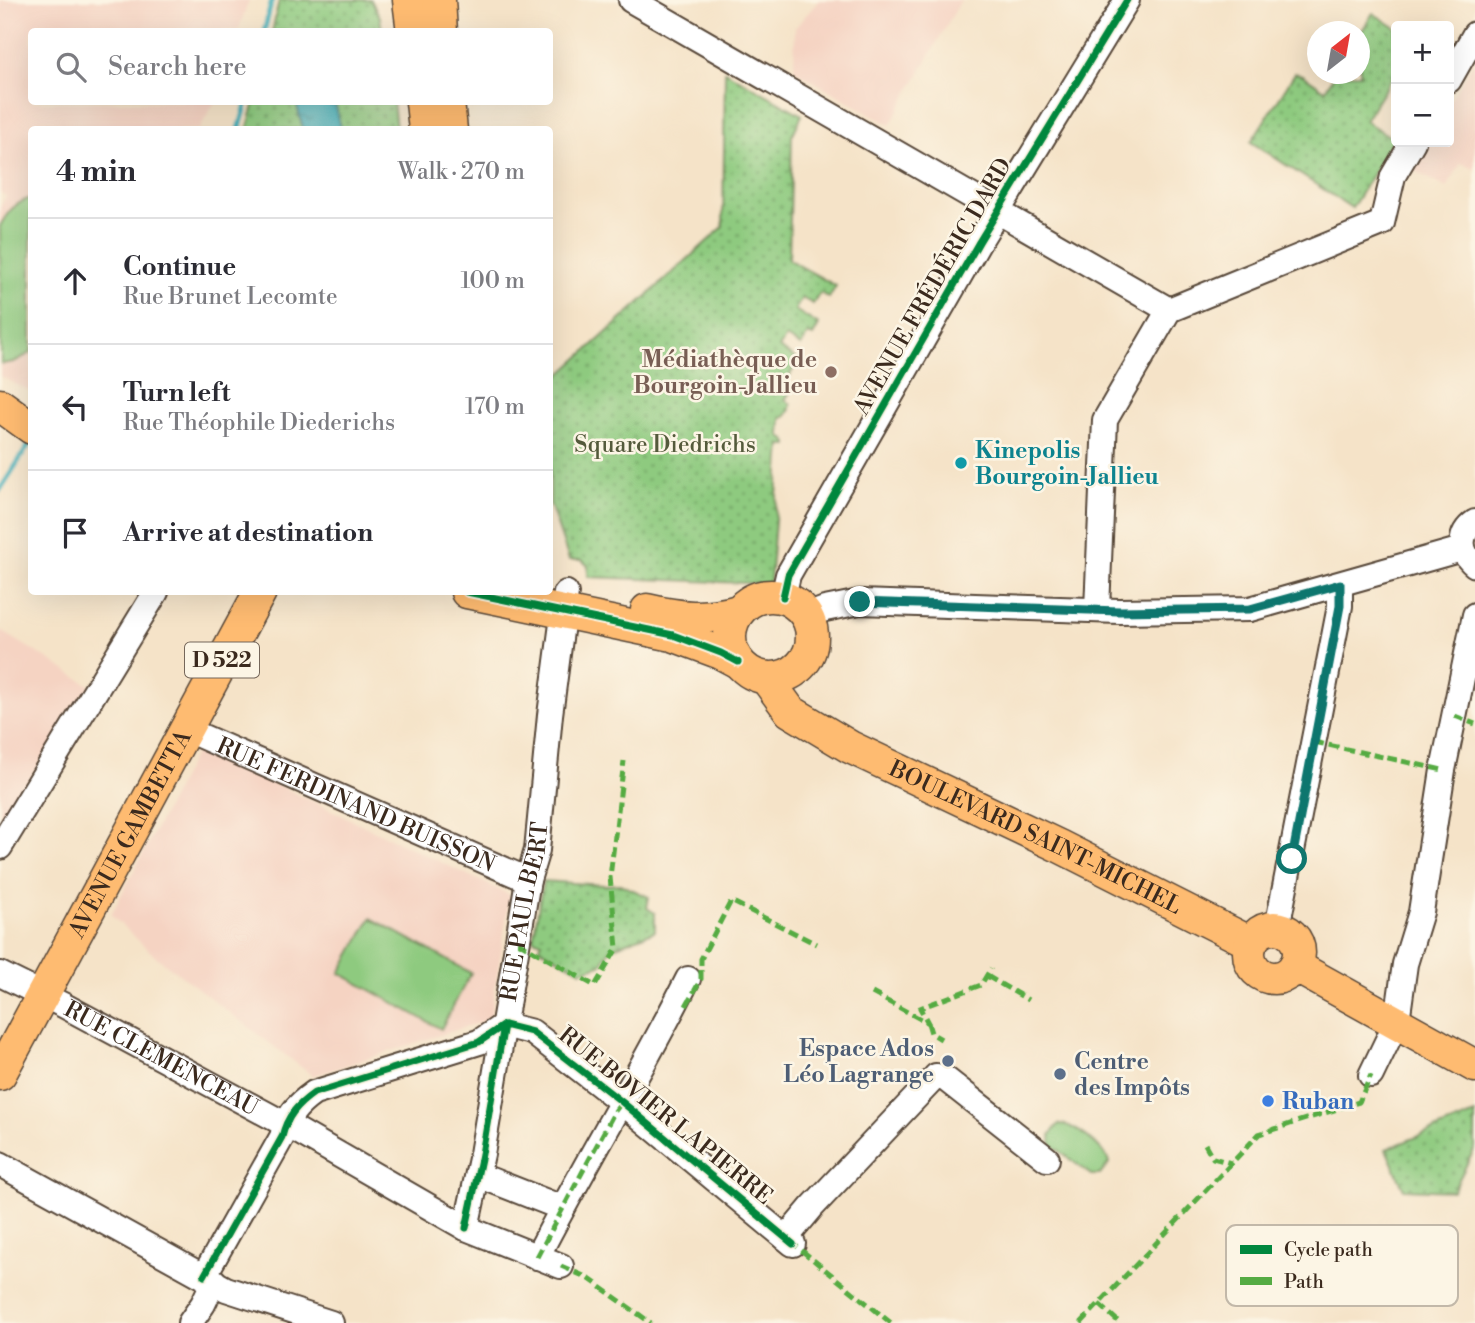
<!DOCTYPE html>
<html lang="en">
<head>
<meta charset="utf-8">
<style>
  :root { --surface:#fff; --page:#f7f7f7; --text:#2b2b33; --muted:#7c7c81; --line:#e1e1e2 }
  body { margin:0; font-family:"Libre Bodoni",serif; background:var(--page); color:var(--text) }
  .controls { position:absolute; right:21px; top:21px; display:grid; overflow:hidden; border-radius:7px; box-shadow:0 7px 28px #0002 }
  .controls button { width:63px; height:63px; display:grid; place-items:center; padding:0; border:0; border-bottom:2px solid var(--line); background:var(--surface); color:var(--text); font:35px sans-serif }
  .compass { position:absolute; left:1307px; top:21px; width:63px; height:63px; border-radius:50%; background:var(--surface); box-shadow:0 7px 28px #0002; rotate:31deg }
  .stop { position:absolute; width:21px; height:21px; margin:-16px; border:5px solid #0f766e; border-radius:50%; background:#fff }
  .stop.end { background:#0f766e; border-color:#fff; box-shadow:0 2px 7px #0008 }
  .list { margin:0; padding:0; list-style:none }
  h2 { display:flex; justify-content:space-between; align-items:center; height:91px; margin:0; padding:0 28px; font-size:30px }
  h2 small { font-size:23px; font-weight:400; color:var(--muted) }
  .list li { display:grid; grid-template-columns:46px 1fr auto; gap:21px; align-items:center; box-sizing:border-box; height:126px; padding:0 28px; border-top:2px solid var(--line) }
  .list b { display:block; font-size:26px; white-space:nowrap }
  .list p { margin:0; font-size:23px; white-space:nowrap; color:var(--muted) }
  .list em { font-size:23px; font-style:normal; color:var(--muted) }
  .icon { flex:none; width:38px; height:38px; fill:none; stroke:currentColor; stroke-width:2; stroke-linecap:round; stroke-linejoin:round }
  .map { position:relative; flex:none; width:1475px; height:1323px; overflow:hidden }
  .search { position:absolute; background:var(--surface); box-shadow:0 7px 28px #0002; left:28px; top:28px; width:525px; height:77px; display:flex; align-items:center; gap:18px; box-sizing:border-box; padding:0 24px; border-radius:7px; color:var(--muted); font-size:26px }
  .panel { position:absolute; background:var(--surface); box-shadow:0 7px 28px #0002; left:28px; top:126px; width:525px; height:469px; border-radius:7px }
  .map>svg:first-child { display:block }
</style>
</head>
<body>
<div class="map">
<svg width="1475" height="1323" viewBox="0 0 1475 1323">
  <defs>
    <pattern id="park-dots" width="8" height="8" patternUnits="userSpaceOnUse" patternTransform="scale(1.75)"><rect width="8" height="8" fill="#8eca7f"/><path d="M2 2h.1M6 6h.1" fill="none" stroke="#75a467" stroke-width="1.8" stroke-linecap="round"/></pattern>
    <pattern id="water-ripples" width="26" height="14" patternUnits="userSpaceOnUse" patternTransform="scale(1.75)"><rect width="26" height="14" fill="#3fafb9"/><path d="M2 4q2-2 4 0t4 0M15 11q2-2 4 0t4 0" fill="none" stroke="#368f96"/></pattern>
  </defs>
  <rect width="100%" height="100%" fill="#fcf5e5"/>
  <filter id="ink" filterUnits="userSpaceOnUse"><feTurbulence type="fractalNoise" baseFrequency=".0143" numOctaves="2"/><feDisplacementMap in="SourceGraphic" scale="14" xChannelSelector="R" yChannelSelector="G"/><feConvolveMatrix kernelMatrix="1 2 1 2 8 2 1 2 1" color-interpolation-filters="sRGB"/></filter>
  <filter id="wash" filterUnits="userSpaceOnUse"><feTurbulence type="fractalNoise" baseFrequency=".00686" numOctaves="4" result="noise"/><feDisplacementMap in="SourceGraphic" scale="28" xChannelSelector="R" yChannelSelector="G"/><feGaussianBlur stdDeviation="1.57" result="paint"/><feColorMatrix in="noise" values="0 0 0 0 0 0 0 0 0 0 0 0 0 0 0 0 0 1.4 0 .05"/><feComposite in="paint" operator="in"/></filter>
  <g filter="url(#wash)">
    <rect width="100%" height="100%" fill="#f5e3c8"/>
    <g fill="#f5d3c2">
      <path d="M0,0H249L238,31L32,32V102H215L199,129L32,130L31,392L0,376V207L6,196L0,192Z"/>
      <path d="M819,0H961L890,125L794,70L795,28Z"/>
      <path d="M1475,60V169L1461,163L1447,188L1411,169L1424,142H1449V102Z"/>
      <path d="M0,630L91,686L0,825Z"/>
      <path d="M198,747L510,895L490,1019L313,1076L154,955L111,915Z"/>
    </g>
    <g fill="#8eca7f" stroke="#647a4e" stroke-width="2">
      <path d="M31,198V353L14,362L1,364L0,226C8,211 15,203 31,198Z"/>
      <path d="M371,918L471,973L441,1029L340,973Z"/>
      <path d="M1059,1124C1074,1124 1106,1148 1109,1163L1100,1175H1091L1052,1145L1050,1135Z"/>
    </g>
    <g fill="url(#park-dots)" stroke="#647a4e" stroke-width="2">
      <path d="M279,0H371L380,17L382,31L272,32Z"/>
      <path d="M1373,13L1396,28V71L1365,121L1394,139L1352,208L1251,142L1295,73L1303,75L1325,90L1335,74H1360V34Z"/>
      <path d="M725,71L802,115L792,136L789,260L836,286L829,298L820,293L813,304L802,298L795,310L819,325L813,336L808,334L801,346L786,337L779,348L798,360L785,384L792,389L785,400L791,404L789,412L781,419L780,435L788,443V445H781L770,584L588,577V566L582,560H569L550,504V384L723,227Z"/>
      <path d="M255,102H393L396,129L247,130Z"/>
      <path d="M543,881L604,885L620,884L649,897L647,908L655,913V931L611,948L601,965L581,971L539,948L542,942L533,939Z"/>
      <path d="M1475,1114V1148L1453,1191L1404,1189L1386,1149Z"/>
    </g>
    <path fill="url(#water-ripples)" stroke="#3d6c6c" stroke-width="2" d="M296,102H335L341,129H303Z"/>
    <g fill="none" stroke-linecap="round" stroke-linejoin="round">
      <g stroke="#3fafb9" stroke-width="5">
        <path d="M264,32L272,0"/>
        <path d="M239,130L247,102"/>
        <path d="M0,490L32,440"/>
      </g>
    </g>
  </g>
  <g filter="url(#ink)">
    <g fill="none" stroke-linecap="round" stroke-linejoin="round">
      <defs>
        <g id="minor">
          <path d="M631,0L1169,310"/>
          <path d="M1449,80L1475,34"/>
          <path d="M1475,522C1458,534 1459,552 1475,565"/>
          <path d="M783,597L788,575L979,242L1127,0"/>
          <path d="M1097,609L1105,420L1169,310L1382,223L1393,176L1413,142"/>
          <path d="M807,616L825,609L860,602L1119,611L1250,609L1462,549"/>
          <path id="s1" d="M185,729L528,880"/>
          <path d="M0,847L156,592"/>
          <path d="M1277,928L1340,606V585"/>
          <path id="s2" d="M0,974L63,1005L296,1130L466,1228L561,1266"/>
          <path d="M1371,1075L1397,1021L1405,964L1421,912L1443,770L1475,615"/>
          <path d="M0,1164L226,1289L331,1323"/>
          <path d="M478,1175L562,1208"/>
          <path id="s3" d="M466,1228L482,1154L528,880L537,850L550,715L566,593"/>
          <path d="M786,1238L812,1207L936,1076L943,1077L1047,1159"/>
          <path d="M537,1257C585,1163 641,1073 688,979"/>
          <path d="M204,1276L282,1137C287,1116 297,1105 314,1093L479,1042L504,1025L532,1032L622,1102L793,1244"/>
          <path d="M190,1323L203,1304L214,1281"/>
        </g>
        <g id="major">
          <path d="M409,0L413,32"/>
          <path d="M439,0L441,32"/>
          <path d="M422,102L425,130"/>
          <path d="M448,102L451,130"/>
          <path d="M0,405L32,428"/>
          <path d="M467,592L673,635L721,653L738,662"/>
          <circle cx="771" cy="637" r="41"/>
          <path d="M647,610C681,618 705,620 739,611"/>
          <path id="s4" d="M766,678L790,711L850,747L1061,847L1251,943"/>
          <circle cx="1274" cy="953" r="25"/>
          <path d="M1295,966L1475,1066"/>
          <path id="s5" d="M0,1074L260,592"/>
        </g>
      </defs>
      <use href="#minor" stroke="#574638" stroke-width="28"/>
      <use href="#major" stroke="#574638" stroke-width="35"/>
      <use href="#minor" stroke="#fff" stroke-width="24"/>
      <use href="#major" stroke="#febb71" stroke-width="32"/>
      <g stroke="#55ab43" stroke-width="5" stroke-dasharray="10 5" stroke-linecap="butt">
        <path d="M1455,716L1475,724"/>
        <path d="M1314,742L1443,770"/>
        <path d="M518,942L595,986L617,948L610,877L624,761"/>
        <path d="M987,976L1028,1000"/>
        <path d="M872,993L928,1023L920,1008L981,985L991,968"/>
        <path d="M686,1006L701,979V959L731,901L816,944"/>
        <path d="M928,1023L931,1033L941,1039"/>
        <path d="M1205,1144L1213,1158L1231,1163"/>
        <path d="M790,1241L891,1323"/>
        <path d="M537,1257L615,1111L622,1102L626,1105"/>
        <path d="M561,1266L588,1278L651,1323"/>
        <path d="M1099,1304L1120,1323"/>
        <path d="M1081,1323L1259,1134L1359,1102L1371,1075"/>
      </g>
      <defs>
        <g id="cycleway">
          <path d="M467,592L673,635L721,653L738,662"/>
          <path d="M783,597L788,575L979,242L1127,0"/>
          <path d="M466,1228L482,1154L504,1025"/>
          <path d="M204,1276L282,1137C287,1116 297,1105 314,1093L479,1042L504,1025L532,1032L622,1102L793,1244"/>
        </g>
      </defs>
      <use href="#cycleway" stroke="#fcf5e5" stroke-width="11"/>
      <use href="#cycleway" stroke="#00873e" stroke-width="7"/>
    </g>
  </g>
  <g fill="none" stroke-linecap="round" stroke-linejoin="round" filter="url(#ink)">
    <path stroke="#0f766e" stroke-width="9" d="M860,602L1119,611L1250,609L1340,584V606L1292,859"/>
  </g>
  <circle fill="#8d6e63" stroke="#fcf5e5" stroke-width="2.5" cx="831" cy="372" r="7"/>
  <circle fill="#0f9aa8" stroke="#fcf5e5" stroke-width="2.5" cx="961" cy="463" r="7"/>
  <g fill="#5c6f8a" stroke="#fcf5e5" stroke-width="2.5">
    <circle cx="948" cy="1061" r="7"/>
    <circle cx="1060" cy="1074" r="7"/>
  </g>
  <circle fill="#3f7fe0" stroke="#fcf5e5" stroke-width="2.5" cx="1268" cy="1101" r="7"/>
  <g text-anchor="middle" stroke-width="5" stroke-linejoin="round" paint-order="stroke">
    <rect fill="#fcf5e5" stroke="#75675a" stroke-width="2" x="185" y="642.5" width="74" height="35" rx="5"/>
    <g font-size="21" font-weight="bold" fill="#3b2a1e">
      <text x="222" y="667">D 522</text>
    </g>
    <g font-size="23" fill="#3b2a1e" stroke="#fcf5e5">
      <text transform="translate(932 286) rotate(-60)" y="8">AVENUE FRÉDÉRIC DARD</text>
      <text dy="8" stroke="none"><textPath href="#s1" startOffset="187">RUE FERDINAND BUISSON</textPath></text>
      <text dy="8" stroke="none"><textPath href="#s5" startOffset="273">AVENUE GAMBETTA</textPath></text>
      <text dy="8" stroke="none"><textPath href="#s4" startOffset="317">BOULEVARD SAINT-MICHEL</textPath></text>
      <text dy="8" stroke="none"><textPath href="#s3" startOffset="322">RUE PAUL BERT</textPath></text>
      <text dy="8" stroke="none"><textPath href="#s2" startOffset="182">RUE CLEMENCEAU</textPath></text>
      <text transform="translate(666 1115) rotate(39)" y="8">RUE BOVIER LAPIERRE</text>
    </g>
    <g font-size="23" font-weight="bold" fill="#785e54" stroke="#fcf5e5" text-anchor="end">
      <text x="817" y="367">Médiathèque de<tspan x="817" dy="26">Bourgoin-Jallieu</tspan></text>
    </g>
    <g font-size="23" fill="#545a3b" stroke="#fcf5e5">
      <text x="665" y="452">Square Diedrichs</text>
    </g>
    <g font-size="23" font-weight="bold" fill="#0d838f" stroke="#fcf5e5" text-anchor="start">
      <text x="975" y="458">Kinepolis<tspan x="975" dy="26">Bourgoin-Jallieu</tspan></text>
    </g>
    <g font-size="23" font-weight="bold" fill="#4e5e75" stroke="#fcf5e5" text-anchor="end">
      <text x="934" y="1056">Espace Ados<tspan x="934" dy="26">Léo Lagrange</tspan></text>
      <text x="1074" y="1069" text-anchor="start">Centre<tspan x="1074" dy="26">des Impôts</tspan></text>
    </g>
    <g font-size="23" font-weight="bold" fill="#366cbe" stroke="#fcf5e5" text-anchor="start">
      <text x="1282" y="1109">Ruban</text>
    </g>
  </g>
  <rect x="1226" y="1225" width="232" height="81" rx="10" fill="#fcf5e5" stroke="#c2b8a9" stroke-width="2"/>
  <rect x="1240" y="1245" width="32" height="9" fill="#00873e"/>
  <rect x="1240" y="1277" width="32" height="8" fill="#55ab43"/>
  <g font-size="19" fill="#3b2a1e">
    <text x="1284" y="1256">Cycle path</text>
    <text x="1284" y="1288">Path</text>
  </g>
</svg>
<div class="controls">
<button>+</button>
<button>−</button>
</div>
<svg class="compass" viewBox="-18 -18 36 36"><path d="M0-13l5 13h-10z" fill="#e53935"/><path d="M0 13l5-13h-10z" fill="#7c7c81"/></svg>
<div class="stop" style="left:1292px;top:859px"></div>
<div class="stop end" style="left:860px;top:602px"></div>
<div class="search"><svg class="icon" aria-label="search" viewBox="0 0 24 24"><circle cx="10" cy="10" r="6"/><path d="M15 15l6 6"/></svg>Search here</div>
<section class="panel">
<h2>4 min<small>Walk · 270 m</small></h2>
<ul class="list">
<li><svg class="icon" aria-label="ahead" viewBox="0 0 24 24"><path d="M12 20V5M6 11l6-6 6 6"/></svg><div><b>Continue</b><p>Rue Brunet Lecomte</p></div><em>100 m</em></li>
<li><svg class="icon" aria-label="left" viewBox="0 0 24 24"><path d="M17 20v-9H6M10 6l-5 5 5 5"/></svg><div><b>Turn left</b><p>Rue Théophile Diederichs</p></div><em>170 m</em></li>
<li><svg class="icon" aria-label="arrive" viewBox="0 0 24 24"><path d="M6 21V4h12l-3 4 3 4H6"/></svg><div><b>Arrive at destination</b></div></li>
</ul>
</section>
</div>
</body>
</html>
